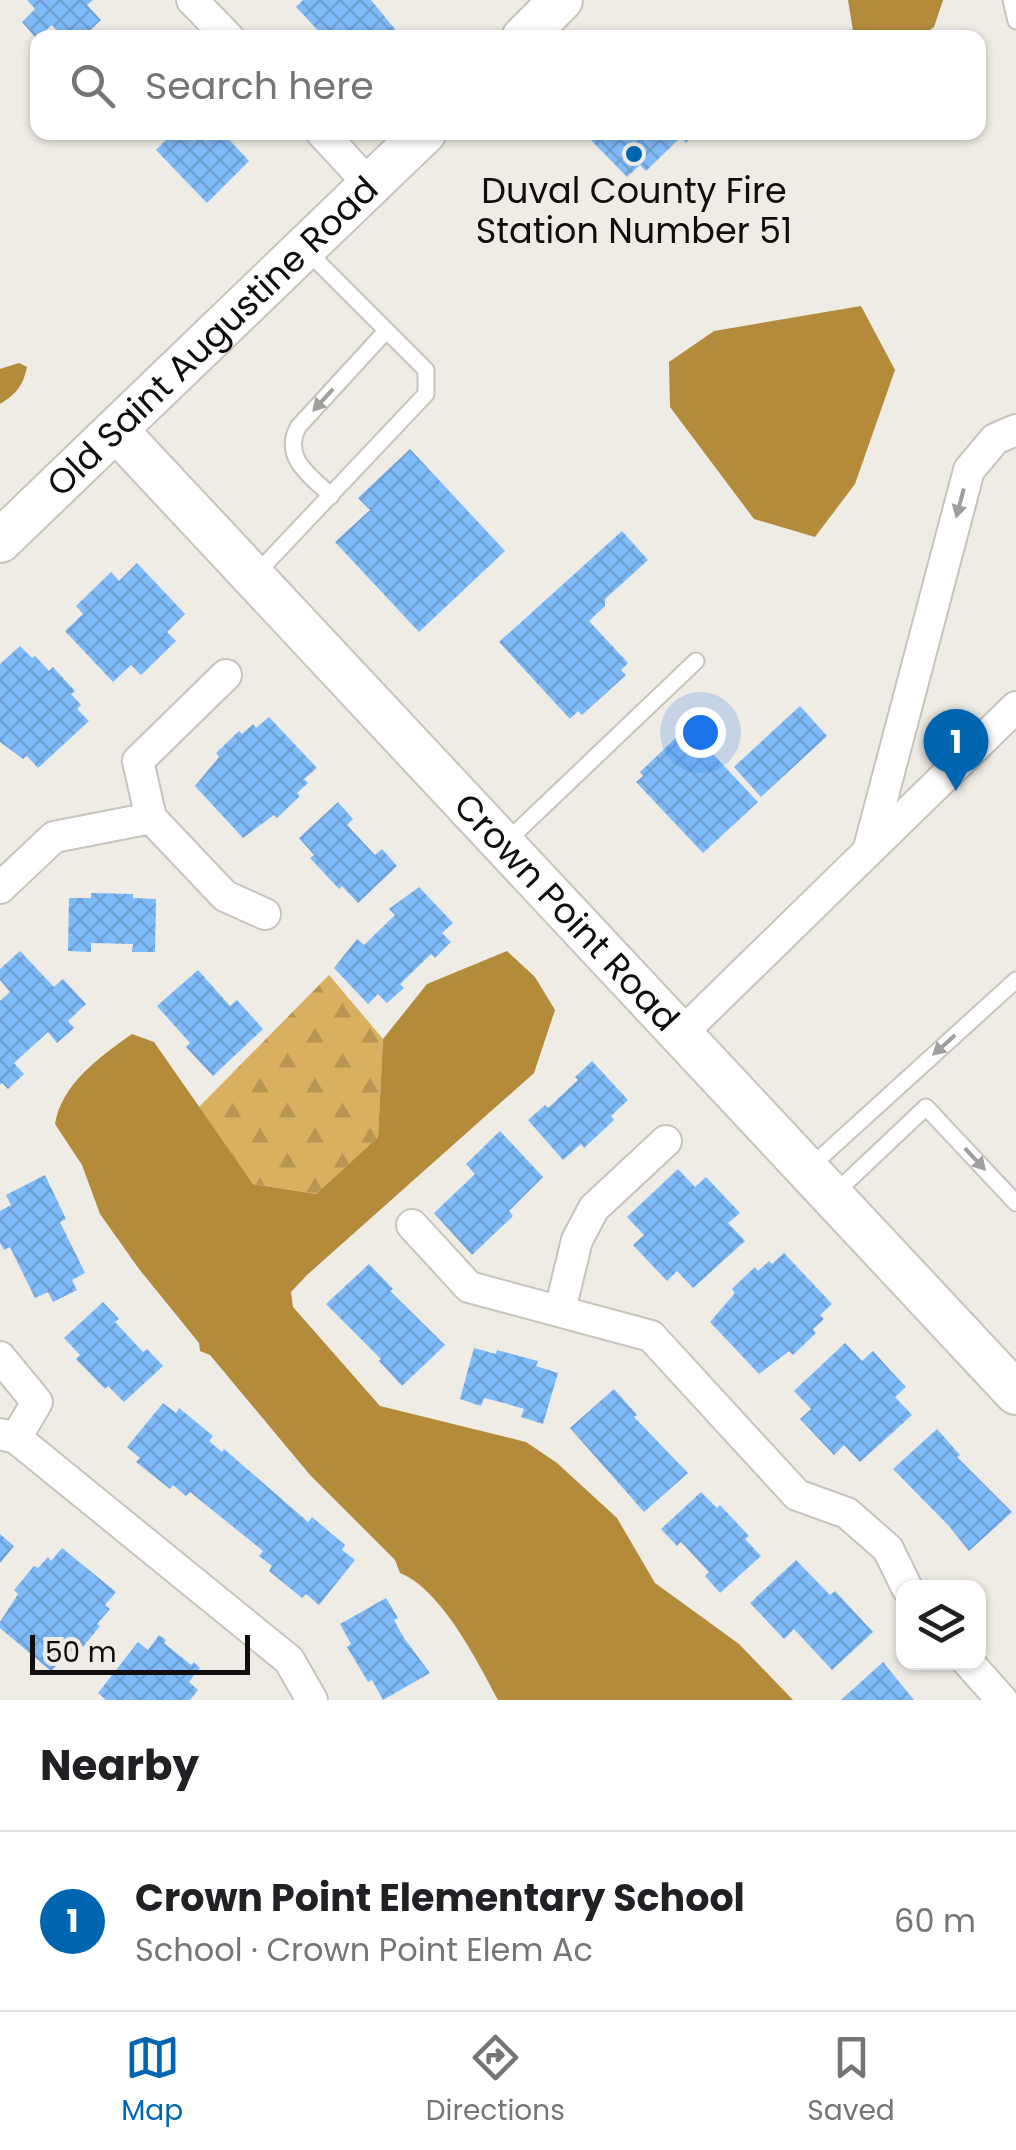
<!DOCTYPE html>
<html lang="en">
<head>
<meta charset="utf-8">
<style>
  :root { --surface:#fff; --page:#f6f6f6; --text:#202124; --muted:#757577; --line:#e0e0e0; --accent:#0065b1 }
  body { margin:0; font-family:Poppins,sans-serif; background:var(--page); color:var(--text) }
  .controls { position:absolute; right:30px; bottom:30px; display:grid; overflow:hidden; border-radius:20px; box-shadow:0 2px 8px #0004 }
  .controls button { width:90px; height:90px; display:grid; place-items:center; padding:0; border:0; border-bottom:2px solid var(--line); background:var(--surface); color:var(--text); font:50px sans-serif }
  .scale { position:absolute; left:30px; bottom:25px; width:220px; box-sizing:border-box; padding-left:10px; border:5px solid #0f0e0c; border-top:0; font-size:28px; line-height:35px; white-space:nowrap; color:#0f0e0c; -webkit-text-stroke:8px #efece5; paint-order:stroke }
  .you { position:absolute; left:700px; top:732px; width:35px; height:35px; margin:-25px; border:8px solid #fff; border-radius:50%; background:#1a73e8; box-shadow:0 0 0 15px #1a73e833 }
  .badge { display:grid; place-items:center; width:65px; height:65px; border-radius:50%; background:var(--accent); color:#fff; font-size:32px; font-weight:700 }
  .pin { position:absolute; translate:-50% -82px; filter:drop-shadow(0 2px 5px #0008) }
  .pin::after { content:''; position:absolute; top:52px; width:35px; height:30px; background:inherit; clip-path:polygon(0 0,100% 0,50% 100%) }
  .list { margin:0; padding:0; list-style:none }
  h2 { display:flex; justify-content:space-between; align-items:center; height:130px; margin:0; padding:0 40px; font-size:42px }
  h2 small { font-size:32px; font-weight:400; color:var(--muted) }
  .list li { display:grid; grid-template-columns:65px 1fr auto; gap:30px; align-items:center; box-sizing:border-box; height:180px; padding:0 40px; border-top:2px solid var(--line) }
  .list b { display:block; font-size:38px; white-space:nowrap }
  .list p { margin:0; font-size:32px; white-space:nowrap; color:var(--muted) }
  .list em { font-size:32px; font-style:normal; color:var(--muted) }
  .icon { flex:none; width:55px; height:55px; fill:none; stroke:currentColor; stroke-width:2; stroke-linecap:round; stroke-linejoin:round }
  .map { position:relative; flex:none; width:1016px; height:1700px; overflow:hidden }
  .search { position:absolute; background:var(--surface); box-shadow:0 2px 8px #0004; left:30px; right:30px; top:30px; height:110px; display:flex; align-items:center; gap:25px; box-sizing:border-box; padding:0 35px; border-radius:20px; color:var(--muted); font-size:38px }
  .sheet { height:310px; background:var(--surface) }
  nav { display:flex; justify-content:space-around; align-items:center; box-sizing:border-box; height:140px; border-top:2px solid var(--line); background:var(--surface); font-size:28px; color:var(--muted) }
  nav a { display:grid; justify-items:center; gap:5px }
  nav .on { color:var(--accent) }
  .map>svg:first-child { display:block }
</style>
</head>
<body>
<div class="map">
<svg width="1016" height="1700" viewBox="0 0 1016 1700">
  <defs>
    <pattern id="forest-firs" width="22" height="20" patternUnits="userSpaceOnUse" patternTransform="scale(2.5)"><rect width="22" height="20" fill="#d9af60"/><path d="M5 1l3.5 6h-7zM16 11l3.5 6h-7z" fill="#b99552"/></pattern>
    <pattern id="building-cross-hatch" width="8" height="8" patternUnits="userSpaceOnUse" patternTransform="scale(2.5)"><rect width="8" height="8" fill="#80bbf9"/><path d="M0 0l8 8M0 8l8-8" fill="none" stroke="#6da0d4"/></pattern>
  </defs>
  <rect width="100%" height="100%" fill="#efece5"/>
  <path fill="url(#forest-firs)" d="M329,975L383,1039L378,1137L316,1194L253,1184L199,1107Z"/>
  <g fill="#b38b3b">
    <path d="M848,0H943L934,27L920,37H854Z"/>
    <path d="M861,306L895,370L855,484L815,537L754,519L670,407L669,362L714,331Z"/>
    <path d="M19,363L27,367C23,386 16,394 0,404V369Z"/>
    <path d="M507,951L535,977L555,1010L534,1073L307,1275L291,1292L293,1307L380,1406L526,1442L557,1463L617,1518L655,1583L739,1644L793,1700H498C478,1662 441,1589 400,1573L395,1560L310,1475L210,1355L200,1351L199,1343L139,1269L100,1214L82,1165L55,1124C62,1083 100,1057 132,1034L154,1042L253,1184L316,1194L378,1137L383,1039L427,984Z"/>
  </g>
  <g fill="url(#building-cross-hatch)">
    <path d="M27,0H93L87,5L101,20L82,38H63L52,25L36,38L22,22L35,9Z"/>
    <path d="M303,0H371L398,33L394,38H325L296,7Z"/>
    <path d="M174,132H222L249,161L207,203L156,150Z"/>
    <path d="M588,132H697L686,143L681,137L646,171L640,165L627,177L586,135Z"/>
    <path d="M410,449L505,551L419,632L335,542L370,510L358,498Z"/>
    <path d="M622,531L648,560L605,599V606L589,621L628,663L621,670L626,675L582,715L578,711L570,719L499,642Z"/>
    <path d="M137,563L185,614L167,632L176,641L141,675L131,665L113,682L65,631L83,614L76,606L111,572L119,581Z"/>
    <path d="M20,646L32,658L35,656L49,671L53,667L75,691L71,694L81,705L77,709L89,721L38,768L27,756L23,759L0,742V664Z"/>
    <path d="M800,706L827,736L761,797L734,767Z"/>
    <path d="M269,717L317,768L304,779L308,783L297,793L300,796L277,818L274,815L243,838L195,786L219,757L216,753L239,731L242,734L253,724L256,728Z"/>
    <path d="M692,732L758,802L703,853L636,782L643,776L640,772L680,734L685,739Z"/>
    <path d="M338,802L353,819L347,825L375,855L382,849L397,866L358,903L342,886L339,889L310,858L314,855L299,838Z"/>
    <path d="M419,887L453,923L442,933L451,942L435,958L431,954L400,984L404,988L387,1003L378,994L368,1004L334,968L357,939L364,945L395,915L389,909Z"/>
    <path d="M91,893L133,894V898L156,899L155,952H132L133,944L91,943V952L68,951L69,898H91Z"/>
    <path d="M20,951L54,987L63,979L86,1004L68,1021L74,1028L57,1043L48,1032L14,1063L24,1074L8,1089L2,1083L0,1085V1001L10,992L0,980V969Z"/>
    <path d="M198,970L230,1006L237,1000L263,1029L213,1076L186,1047L190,1043L157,1006Z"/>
    <path d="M592,1061L628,1100L611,1116L614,1120L584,1148L581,1144L563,1160L528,1120L545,1105L548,1108L578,1080L575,1077Z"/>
    <path d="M500,1131L543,1177L509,1211L513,1216L472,1255L434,1213L475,1174L466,1164Z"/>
    <path d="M678,1169L695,1187L706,1177L740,1213L728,1223L745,1241L693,1288L677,1271L667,1281L633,1245L644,1235L627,1217Z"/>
    <path d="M45,1175L66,1219L60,1222L85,1273L72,1280L77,1290L53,1302L48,1292L35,1298L10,1247L4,1250L0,1243V1211L11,1205L6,1195Z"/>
    <path d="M784,1253L832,1304L820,1315L824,1319L813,1329L816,1333L793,1355L789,1351L759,1374L710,1322L735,1293L732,1289L755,1267L758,1271L769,1261L772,1264Z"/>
    <path d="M369,1264L393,1289L390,1291L445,1345L402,1386L379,1361L381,1359L326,1304Z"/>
    <path d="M103,1302L119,1319L115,1322L143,1352L147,1349L163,1366L124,1402L108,1386L105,1389L76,1359L80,1355L64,1338Z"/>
    <path d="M845,1343L862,1361L873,1351L890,1370L906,1387L895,1397L912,1415L860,1462L844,1445L834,1455L800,1419L811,1409L794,1391Z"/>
    <path d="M474,1348L496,1354L497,1350L538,1361L536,1366L558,1373L543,1424L521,1417L524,1409L504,1403L484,1398L481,1406L460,1399Z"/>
    <path d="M614,1389L637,1415L634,1417L688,1473L644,1512L570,1428Z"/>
    <path d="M163,1403L176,1413L179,1408L213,1436L209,1441L222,1452L224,1449L308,1522L312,1517L345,1545L342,1550L355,1560L319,1605L306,1594L302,1598L269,1571L272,1566L259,1556L263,1551L190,1492L186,1496L173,1485L170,1489L136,1462L140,1458L127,1447Z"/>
    <path d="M937,1429L960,1455L957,1457L1012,1512L969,1551L948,1525L893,1469Z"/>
    <path d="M701,1492L717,1508L720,1505L749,1536L745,1539L761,1556L720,1593L705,1576L709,1572L681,1542L677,1546L661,1529Z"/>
    <path d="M0,1534L14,1546L0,1563Z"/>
    <path d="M62,1548L116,1592L105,1605L110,1609L97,1624L100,1626L83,1647L79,1644L51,1671L0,1628V1622L18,1594L14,1590L34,1566L38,1568L48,1557L51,1561Z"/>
    <path d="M796,1560L830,1595L835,1591L873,1632L832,1670L794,1629L784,1639L750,1603Z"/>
    <path d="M386,1598L398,1618L394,1620L404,1638L430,1673L383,1700L372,1680L368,1682L347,1647L351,1644L340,1624Z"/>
    <path d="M159,1635L166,1640L164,1643L191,1665L194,1662L200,1668L189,1682L198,1690L190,1700H106L98,1693L138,1642L148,1650Z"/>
    <path d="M883,1662L914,1700H841Z"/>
  </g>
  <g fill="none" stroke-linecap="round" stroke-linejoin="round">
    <defs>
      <g id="lane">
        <path d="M1011,0L1016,21"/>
        <path d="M331,496C310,475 282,458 298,427L386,331"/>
        <path d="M256,574L426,394V370L306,250"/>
        <path d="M506,842L696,661"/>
        <path d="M808,1169L1016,980"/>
        <path d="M834,1194L926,1107L1016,1203"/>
      </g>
      <g id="street">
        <path d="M192,0L229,38"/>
        <path d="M321,132L371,186"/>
        <path d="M151,818L138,761L226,675"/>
        <path d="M151,818L225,896L265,914"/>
        <path d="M869,848L969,470L995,439L1016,430"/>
        <path d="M0,888L54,837L151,818"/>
        <path d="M679,1036L1016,707"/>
        <path d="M412,1225L469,1287L651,1336L797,1495L847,1513L888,1549L907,1588"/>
        <path d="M560,1310L577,1240L594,1208L666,1141"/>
        <path d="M0,1357L37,1402L16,1438"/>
        <path d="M0,1434L16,1438L289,1660L312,1700"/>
        <path d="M968,1662L1002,1700"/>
      </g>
      <g id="secondary">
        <path d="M523,38L561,0"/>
        <path id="s1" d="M116,430L1016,1393"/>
        <path id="s2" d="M0,541L425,132"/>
      </g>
    </defs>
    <use href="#lane" stroke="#c7c4be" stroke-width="19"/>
    <use href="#street" stroke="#c7c4be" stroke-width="34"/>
    <use href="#secondary" stroke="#c7c4be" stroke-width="46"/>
    <use href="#lane" stroke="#fff" stroke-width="15"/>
    <use href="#street" stroke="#fff" stroke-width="30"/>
    <use href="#secondary" stroke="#fff" stroke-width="42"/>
  </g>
  <defs><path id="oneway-solid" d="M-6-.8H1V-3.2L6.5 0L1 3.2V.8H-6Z" transform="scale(2.5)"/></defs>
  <g fill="#9f9f9e">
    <use href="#oneway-solid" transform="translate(323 400) rotate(132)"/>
    <use href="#oneway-solid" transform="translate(960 503) rotate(105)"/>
    <use href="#oneway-solid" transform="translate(944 1045) rotate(138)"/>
    <use href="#oneway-solid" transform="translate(975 1159) rotate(47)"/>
  </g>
  <circle fill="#0065b1" stroke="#efece5" stroke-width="4" cx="634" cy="154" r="10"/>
  <g text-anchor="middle" stroke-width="10" stroke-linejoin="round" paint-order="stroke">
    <g font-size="35" fill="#0f0e0c" stroke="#efece5">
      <text x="634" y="203">Duval County Fire<tspan x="634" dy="40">Station Number 51</tspan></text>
    </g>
    <g font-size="35" fill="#0f0e0c" stroke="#efece5">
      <text dy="12" stroke="none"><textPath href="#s2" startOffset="295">Old Saint Augustine Road</textPath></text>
      <text dy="12" stroke="none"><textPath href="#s1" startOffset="660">Crown Point Road</textPath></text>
    </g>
  </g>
</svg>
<div class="controls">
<button><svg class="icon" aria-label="layers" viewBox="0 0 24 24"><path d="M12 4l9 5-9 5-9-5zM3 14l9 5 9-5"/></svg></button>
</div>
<div class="scale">50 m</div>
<div class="you"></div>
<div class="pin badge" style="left:956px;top:791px">1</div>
<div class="search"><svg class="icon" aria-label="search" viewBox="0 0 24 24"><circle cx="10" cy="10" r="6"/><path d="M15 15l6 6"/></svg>Search here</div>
</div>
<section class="sheet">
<h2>Nearby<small></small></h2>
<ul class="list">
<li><span class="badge">1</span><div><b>Crown Point Elementary School</b><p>School · Crown Point Elem Ac</p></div><em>60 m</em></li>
</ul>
</section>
<nav>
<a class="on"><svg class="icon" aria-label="map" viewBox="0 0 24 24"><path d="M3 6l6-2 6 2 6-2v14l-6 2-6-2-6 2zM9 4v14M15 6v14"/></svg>Map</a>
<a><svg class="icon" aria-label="directions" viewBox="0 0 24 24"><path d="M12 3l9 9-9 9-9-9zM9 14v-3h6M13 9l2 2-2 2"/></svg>Directions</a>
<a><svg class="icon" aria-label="saved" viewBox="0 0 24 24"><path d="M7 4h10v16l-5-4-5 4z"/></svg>Saved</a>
</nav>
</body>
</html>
